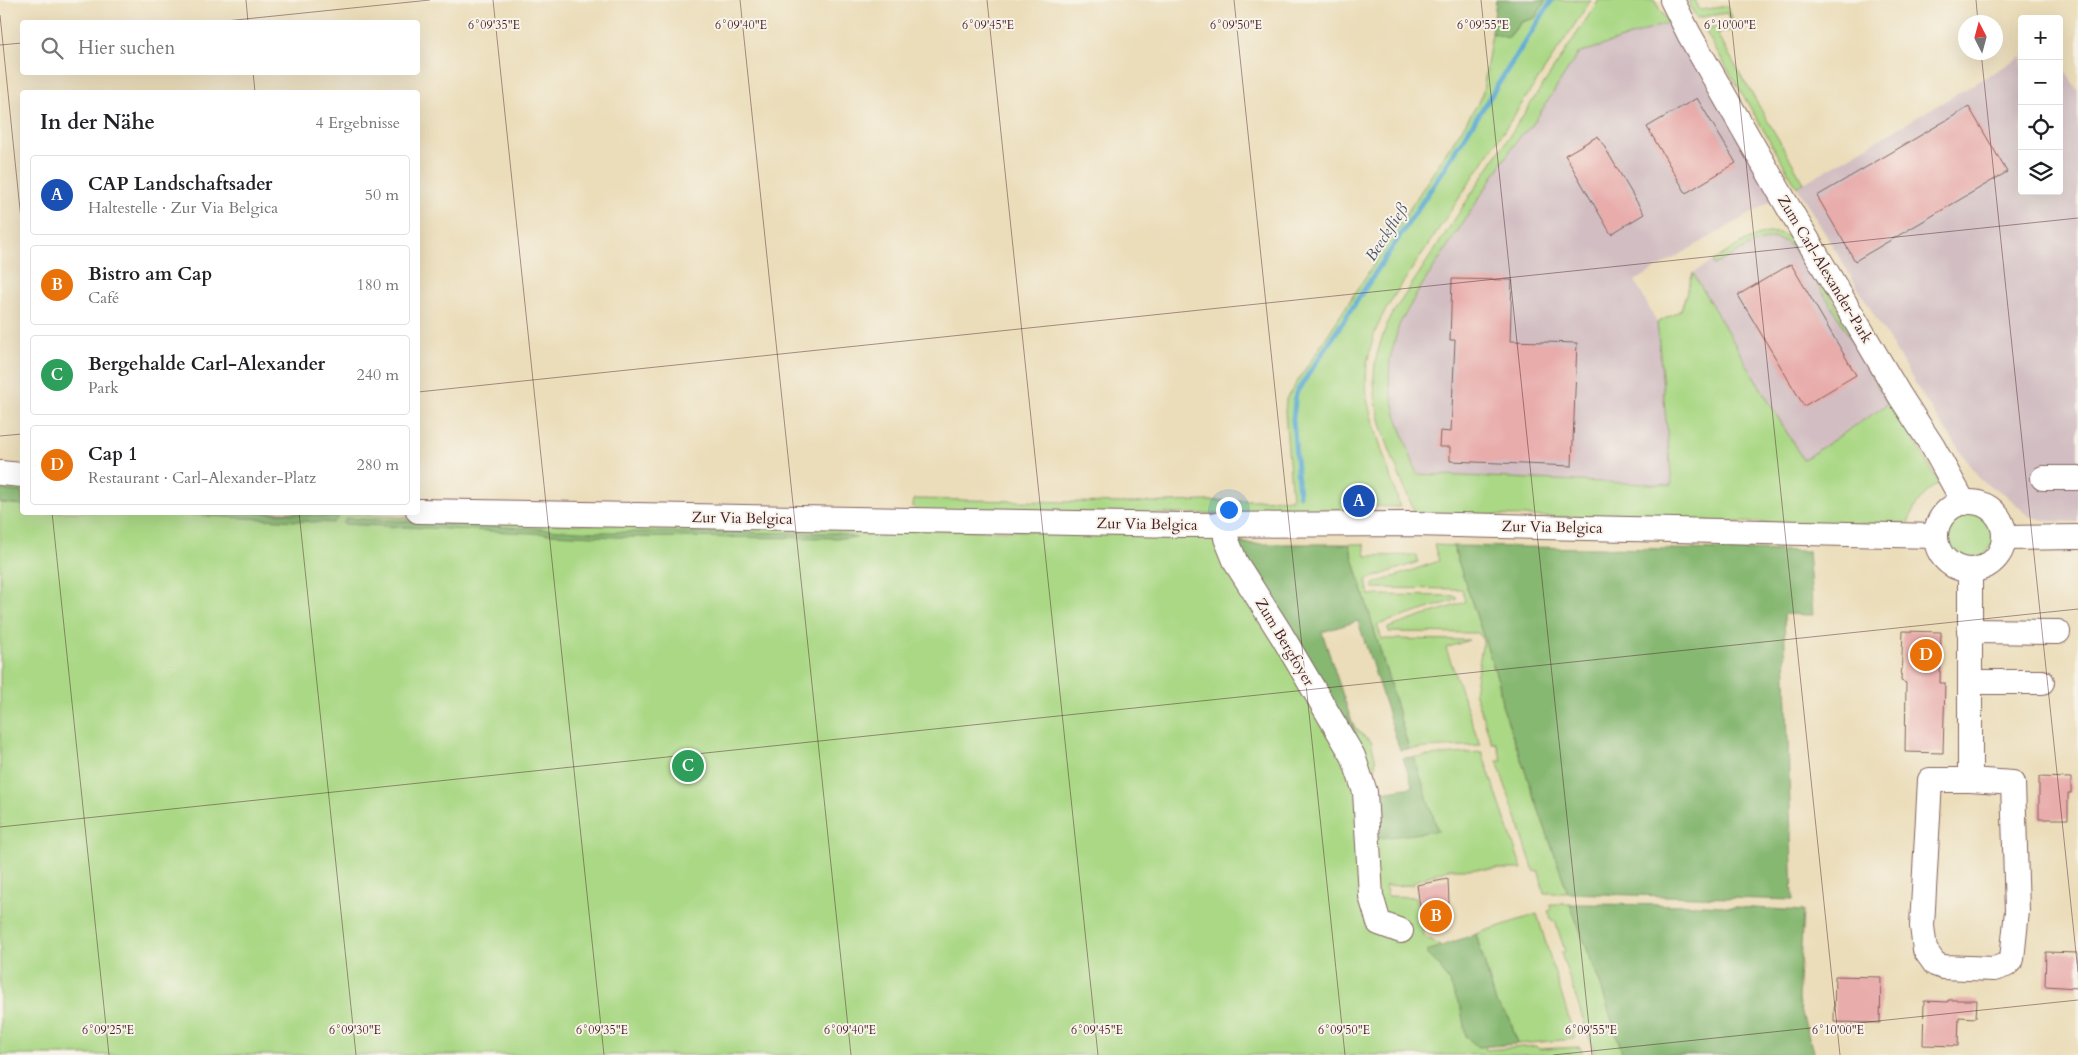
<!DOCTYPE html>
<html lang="de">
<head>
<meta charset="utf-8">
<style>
  :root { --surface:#fff; --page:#f6f6f6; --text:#202124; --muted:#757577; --line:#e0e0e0; --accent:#0f766e }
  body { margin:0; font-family:Cardo,serif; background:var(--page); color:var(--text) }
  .controls { position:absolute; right:15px; top:15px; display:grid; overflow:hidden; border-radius:5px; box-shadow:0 5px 20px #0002 }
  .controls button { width:45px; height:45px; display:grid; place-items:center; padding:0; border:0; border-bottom:1px solid var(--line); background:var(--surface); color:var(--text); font:25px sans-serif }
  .compass { position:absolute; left:1958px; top:15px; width:45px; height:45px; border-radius:50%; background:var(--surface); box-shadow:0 5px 20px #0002; rotate:354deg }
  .you { position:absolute; left:1228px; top:509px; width:18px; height:18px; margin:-12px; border:4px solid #fff; border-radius:50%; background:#1a73e8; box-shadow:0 0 0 8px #1a73e833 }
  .badge { display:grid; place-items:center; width:32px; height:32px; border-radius:50%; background:var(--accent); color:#fff; font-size:16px; font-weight:700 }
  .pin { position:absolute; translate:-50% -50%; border:2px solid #fff; box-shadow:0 1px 5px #0006 }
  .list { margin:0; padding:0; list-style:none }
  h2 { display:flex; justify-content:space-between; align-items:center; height:65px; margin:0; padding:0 20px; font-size:21px }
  h2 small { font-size:16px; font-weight:400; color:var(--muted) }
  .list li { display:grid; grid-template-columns:32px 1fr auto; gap:15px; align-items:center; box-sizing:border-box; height:80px; margin:0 10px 10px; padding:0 10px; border:1px solid var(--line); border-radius:5px }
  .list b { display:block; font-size:19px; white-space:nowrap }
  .list p { margin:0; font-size:16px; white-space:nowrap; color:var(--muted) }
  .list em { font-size:16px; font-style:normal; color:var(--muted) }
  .icon { flex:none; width:28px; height:28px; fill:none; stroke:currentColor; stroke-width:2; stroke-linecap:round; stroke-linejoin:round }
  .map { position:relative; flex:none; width:2078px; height:1055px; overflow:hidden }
  .search { position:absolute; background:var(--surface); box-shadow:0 5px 20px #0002; left:20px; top:20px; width:400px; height:55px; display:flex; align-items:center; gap:12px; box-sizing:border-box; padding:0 18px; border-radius:5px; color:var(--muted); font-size:19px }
  .panel { position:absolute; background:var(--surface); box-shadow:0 5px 20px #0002; left:20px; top:90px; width:400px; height:425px; border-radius:5px }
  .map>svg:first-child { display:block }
</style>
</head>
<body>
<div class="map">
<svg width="2078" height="1055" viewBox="0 0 2078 1055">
  <rect width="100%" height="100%" fill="#f7f3e8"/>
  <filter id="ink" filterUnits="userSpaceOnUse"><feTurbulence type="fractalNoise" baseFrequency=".02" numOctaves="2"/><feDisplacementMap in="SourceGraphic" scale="10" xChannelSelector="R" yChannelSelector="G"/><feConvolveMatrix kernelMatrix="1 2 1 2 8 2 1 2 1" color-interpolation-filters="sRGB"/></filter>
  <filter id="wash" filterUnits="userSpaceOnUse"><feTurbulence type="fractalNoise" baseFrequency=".0096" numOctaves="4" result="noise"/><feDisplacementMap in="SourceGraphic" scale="20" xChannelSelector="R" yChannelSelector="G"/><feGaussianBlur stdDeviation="1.12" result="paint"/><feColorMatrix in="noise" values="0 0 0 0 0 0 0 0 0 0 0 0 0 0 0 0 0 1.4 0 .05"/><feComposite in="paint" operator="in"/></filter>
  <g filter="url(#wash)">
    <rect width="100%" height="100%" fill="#ebddb9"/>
    <g fill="#d2bec2">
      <path d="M1672,21L1775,199L1635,281L1657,323L1672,485L1417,474L1396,414L1389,381L1390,359L1399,325L1419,290L1510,151L1522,133L1531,127L1578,54Z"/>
      <path d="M2022,56V191H2059V62L2078,91V522L2048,521L2028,516L2006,495L1981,481L1927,403L1797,187Z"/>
      <path d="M1772,238L1784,241L1797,252L1833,308L1888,405L1803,461L1693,273L1713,261L1714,264L1753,244Z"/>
    </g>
    <g fill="#aad885" stroke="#7a7c58">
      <path d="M1546,0H1591L1396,293L1381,318L1374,335L1367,363L1366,382L1367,399L1371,416L1400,507L1361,506L1360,511H1294L1249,514L917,513L913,506L914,499L1124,503L1292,499L1285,412L1286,399L1479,102L1483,91L1492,33L1508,38L1522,22L1535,18Z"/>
      <path d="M1599,0H1654L1668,23L1578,54L1531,127L1522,134L1510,151L1419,290L1399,325L1390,359L1389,381L1396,414L1417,474L1672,485L1657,323L1681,310L1693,273L1803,460L1888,404L1833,308L1797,252L1784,241L1772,238L1753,244L1714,265L1713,261C1732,250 1762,225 1785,235C1792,238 1798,244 1804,250L1939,483C1924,493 1914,505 1908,523L1835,525L1415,513C1399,475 1374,419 1374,378C1374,357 1382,338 1389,319Z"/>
      <path d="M1688,0H1695L1700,10L1728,6L1736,29L1717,34L1804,183L1797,187L1704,29L1730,24L1727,13L1696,18Z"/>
      <path d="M0,479L22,481V512H336L449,522L1233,534L1244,542L1245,556L1330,698L1361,734L1371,741L1375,757L1378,834L1438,831L1414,757L1482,752L1522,869H1448L1415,881L1413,885L1385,886L1388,896L1416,897L1424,936L1445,949L1474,1010L1486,1050L1536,1046L1539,1049L1580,1047L1583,1055H0Z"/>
      <circle cx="1971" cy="534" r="24"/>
      <path d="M1349,544H1364L1366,556L1417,555L1418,562L1366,580L1369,595L1456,596V600L1377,625L1382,639L1469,640L1446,648L1480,745L1409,749Z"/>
      <path d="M1434,545L1453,546L1499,683L1502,705L1568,893H1544L1539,872L1534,871L1497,761L1502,760L1496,743H1492L1474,692L1483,641L1479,633L1389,632L1388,628L1465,602L1462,589L1374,588L1373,584L1439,561Z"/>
      <path d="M1550,904H1570L1601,986L1623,1055H1595L1561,953L1565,951L1555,921H1552L1548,911L1551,910Z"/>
      <path d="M1537,914L1575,1039L1517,1044L1510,1019L1496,1003L1476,934Z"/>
    </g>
    <g fill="#87b872" stroke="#686c4e">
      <path d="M1496,0H1546L1535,18L1521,22L1508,38L1492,33Z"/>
      <path d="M0,490L22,492V505L0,503Z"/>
      <path d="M282,513L339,517L333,523L154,513Z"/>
      <path d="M346,518L596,532L838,533L857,538L615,537L343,524Z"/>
      <path d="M1233,542L1254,544H1349L1409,749L1400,750L1358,621L1322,632L1361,750Z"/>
      <path d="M1453,546L1808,551L1813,615L1784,614L1793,900L1568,893L1502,705L1499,683Z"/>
      <path d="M1414,757L1438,831L1373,839L1375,793L1413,787L1403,758Z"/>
      <path d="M1570,904L1705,905L1803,911L1798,1000L1814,1055H1623L1601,986Z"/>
      <path d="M1476,934L1496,1003L1510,1019L1517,1044L1478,1047L1466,1037L1461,1009L1450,984L1440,967L1427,955V951Z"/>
    </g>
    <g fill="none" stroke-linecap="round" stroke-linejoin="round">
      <path stroke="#56a8d1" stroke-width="5" d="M1299,495L1293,419L1296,393L1442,172L1552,0"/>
    </g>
    <g id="blocks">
      <g fill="#e8acab">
        <path d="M1697,98L1736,163L1686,193L1647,127Z"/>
        <path d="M1969,107L2007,172L1855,261L1817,196Z"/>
        <path d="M1598,136L1644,214L1611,234L1565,155Z"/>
        <path d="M1791,264L1856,375L1804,406L1738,295Z"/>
        <path d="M1452,279L1512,280L1510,341L1577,343L1572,466L1450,461V447H1439L1440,431L1451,432L1455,340H1450Z"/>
        <path d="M1903,631L1941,632L1940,683H1945L1943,753L1905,752L1906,683L1901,681Z"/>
        <path d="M2039,777L2071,778V793H2068V819H2039Z"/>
        <path d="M1448,879L1449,903L1444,905L1445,908L1430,914L1428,911L1421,914L1417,885Z"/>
        <path d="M2046,952L2078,953V988L2045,986Z"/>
        <path d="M1835,976L1881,977L1880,1023L1834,1022Z"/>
        <path d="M1948,1000H1977L1976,1018L1959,1017L1958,1046L1923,1045L1924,1001L1948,1002Z"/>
      </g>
    </g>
  </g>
  <g filter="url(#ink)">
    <use href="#blocks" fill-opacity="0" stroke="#82625d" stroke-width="1"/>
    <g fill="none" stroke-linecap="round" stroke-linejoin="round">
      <defs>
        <g id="minor">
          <path d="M1672,0L1689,34L1787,205L1900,396L1933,447L1964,503"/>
          <path d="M0,473L22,475"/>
          <path d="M2043,478H2078"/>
          <circle cx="1970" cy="536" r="34"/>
          <path d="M418,511L1181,525L1412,524L1936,536"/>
          <path d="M1225,524L1226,538L1236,563L1281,634L1353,756L1365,792L1371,896L1379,923L1401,931"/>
          <path d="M2005,538L2078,537"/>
          <path d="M1969,631L2058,632"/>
          <path d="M1970,682H2042"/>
          <path d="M1930,780H1970L2013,783L2017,911L2012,959L2006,965L1994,969L1943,967L1935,964L1925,950L1922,926Z"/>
          <path d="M1970,780V571"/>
        </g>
      </defs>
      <use href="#minor" stroke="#82625d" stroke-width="26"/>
      <use href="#minor" stroke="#fff" stroke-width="24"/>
    </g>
  </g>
  <path fill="none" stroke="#4a1f2b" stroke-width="1" stroke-opacity="0.45" d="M246,0L248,22M493,0L604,1055M740,0L851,1055M987,0L1098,1055M1234,0L1345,1055M1481,0L1592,1055M1729,0L1840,1055M1976,0L1978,22M0,15L22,229M216,22L430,0M0,45L22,43M1981,52L2078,972M253,72L255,92M418,392L2078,218M0,436L22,434M52,512L109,1055M299,512L356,1055M0,827L2078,609M1553,1055L2078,1000"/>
  <g text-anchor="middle" stroke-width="4" stroke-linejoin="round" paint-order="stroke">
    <g font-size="15" fill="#4a1f2b" stroke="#f7f3e8">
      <text transform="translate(1825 269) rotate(59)" y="5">Zum Carl-Alexander-Park</text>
      <text transform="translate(742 518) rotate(1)" y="5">Zur Via Belgica</text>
      <text transform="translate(1147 524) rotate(1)" y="5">Zur Via Belgica</text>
      <text transform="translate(1552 527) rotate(1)" y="5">Zur Via Belgica</text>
      <text transform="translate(1285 642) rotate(59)" y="5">Zum Bergfoyer</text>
    </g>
    <g font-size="16" font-style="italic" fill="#4f566d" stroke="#f7f3e8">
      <text transform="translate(1386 232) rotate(-57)" y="6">Beeckfließ</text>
    </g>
  </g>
  <g font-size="12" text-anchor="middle" fill="#4a1f2b" stroke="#f7f3e8" stroke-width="4" stroke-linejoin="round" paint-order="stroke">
    <text x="494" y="29">6°09'35"E</text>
    <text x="741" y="29">6°09'40"E</text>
    <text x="988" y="29">6°09'45"E</text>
    <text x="1236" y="29">6°09'50"E</text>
    <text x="1483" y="29">6°09'55"E</text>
    <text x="1730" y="29">6°10'00"E</text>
    <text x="108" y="1034">6°09'25"E</text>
    <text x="355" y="1034">6°09'30"E</text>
    <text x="602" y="1034">6°09'35"E</text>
    <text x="850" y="1034">6°09'40"E</text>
    <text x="1097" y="1034">6°09'45"E</text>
    <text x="1344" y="1034">6°09'50"E</text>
    <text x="1591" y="1034">6°09'55"E</text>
    <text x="1838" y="1034">6°10'00"E</text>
  </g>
</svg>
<div class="controls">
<button>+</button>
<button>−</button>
<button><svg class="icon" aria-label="locate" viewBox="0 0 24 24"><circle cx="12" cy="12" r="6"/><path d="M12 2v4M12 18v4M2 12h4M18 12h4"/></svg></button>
<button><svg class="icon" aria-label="layers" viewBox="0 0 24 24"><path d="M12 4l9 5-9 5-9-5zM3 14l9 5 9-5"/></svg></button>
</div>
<svg class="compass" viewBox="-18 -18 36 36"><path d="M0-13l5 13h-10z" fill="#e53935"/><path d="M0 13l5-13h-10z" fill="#757577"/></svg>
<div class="you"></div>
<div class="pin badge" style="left:1359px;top:501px;background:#1a4fb4">A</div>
<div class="pin badge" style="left:1436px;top:916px;background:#e8710a">B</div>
<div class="pin badge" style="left:688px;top:766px;background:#2e9e5b">C</div>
<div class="pin badge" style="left:1926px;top:655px;background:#e8710a">D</div>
<div class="search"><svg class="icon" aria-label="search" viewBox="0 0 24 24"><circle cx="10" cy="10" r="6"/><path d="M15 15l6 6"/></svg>Hier suchen</div>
<section class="panel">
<h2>In der Nähe<small>4 Ergebnisse</small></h2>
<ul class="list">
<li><span class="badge" style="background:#1a4fb4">A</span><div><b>CAP Landschaftsader</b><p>Haltestelle · Zur Via Belgica</p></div><em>50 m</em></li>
<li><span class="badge" style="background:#e8710a">B</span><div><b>Bistro am Cap</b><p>Café</p></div><em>180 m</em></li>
<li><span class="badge" style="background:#2e9e5b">C</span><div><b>Bergehalde Carl-Alexander</b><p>Park</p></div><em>240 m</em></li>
<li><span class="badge" style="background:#e8710a">D</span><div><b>Cap 1</b><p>Restaurant · Carl-Alexander-Platz</p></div><em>280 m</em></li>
</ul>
</section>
</div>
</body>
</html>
